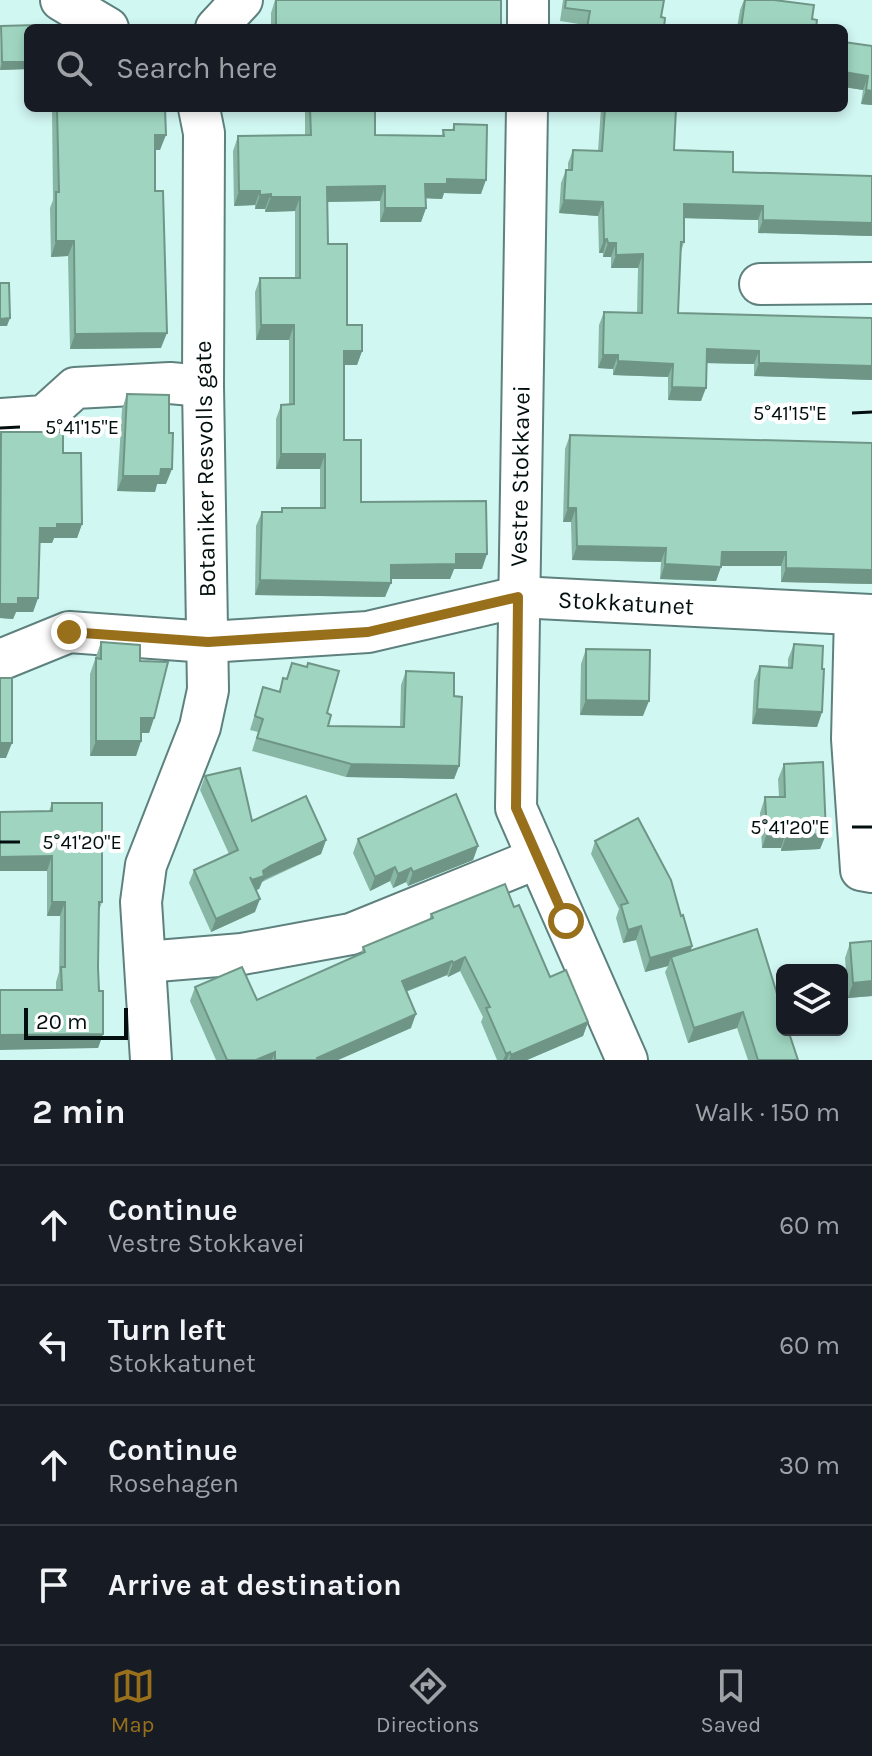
<!DOCTYPE html>
<html lang="en">
<head>
<meta charset="utf-8">
<style>
  :root { --surface:#171b24; --page:#20242c; --text:#f1f3f6; --muted:#9ea1a6; --line:#363941; --accent:#98701c }
  body { margin:0; font-family:Karla,sans-serif; background:var(--page); color:var(--text) }
  .controls { position:absolute; right:24px; bottom:24px; display:grid; overflow:hidden; border-radius:12px; box-shadow:0 4px 12px #0003 }
  .controls button { width:72px; height:72px; display:grid; place-items:center; padding:0; border:0; border-bottom:2px solid var(--line); background:var(--surface); color:var(--text); font:40px sans-serif }
  .scale { position:absolute; left:24px; bottom:20px; width:104px; box-sizing:border-box; padding-left:8px; border:4px solid #030f0f; border-top:0; font-size:22px; line-height:28px; white-space:nowrap; color:#030f0f; -webkit-text-stroke:6px #fff; paint-order:stroke }
  .stop { position:absolute; width:24px; height:24px; margin:-18px; border:6px solid #98701c; border-radius:50%; background:#fff }
  .stop.end { background:#98701c; border-color:#fff; box-shadow:0 2px 8px #0008 }
  .list { margin:0; padding:0; list-style:none }
  h2 { display:flex; justify-content:space-between; align-items:center; height:104px; margin:0; padding:0 32px; font-size:34px }
  h2 small { font-size:26px; font-weight:400; color:var(--muted) }
  .list li { display:grid; grid-template-columns:52px 1fr auto; gap:24px; align-items:center; box-sizing:border-box; height:120px; padding:0 32px; border-top:2px solid var(--line) }
  .list b { display:block; font-size:30px; white-space:nowrap }
  .list p { margin:0; font-size:26px; white-space:nowrap; color:var(--muted) }
  .list em { font-size:26px; font-style:normal; color:var(--muted) }
  .icon { flex:none; width:44px; height:44px; fill:none; stroke:currentColor; stroke-width:2; stroke-linecap:round; stroke-linejoin:round }
  .map { position:relative; flex:none; width:872px; height:1060px; overflow:hidden }
  .search { position:absolute; background:var(--surface); box-shadow:0 4px 12px #0003; left:24px; right:24px; top:24px; height:88px; display:flex; align-items:center; gap:20px; box-sizing:border-box; padding:0 28px; border-radius:12px; color:var(--muted); font-size:30px }
  .sheet { height:584px; background:var(--surface) }
  nav { display:flex; justify-content:space-around; align-items:center; box-sizing:border-box; height:112px; border-top:2px solid var(--line); background:var(--surface); font-size:22px; color:var(--muted) }
  nav a { display:grid; justify-items:center; gap:4px }
  nav .on { color:var(--accent) }
  .map>svg:first-child { display:block }
</style>
</head>
<body>
<div class="map">
<svg width="872" height="1060" viewBox="0 0 872 1060">
  <rect width="100%" height="100%" fill="#d1f7f3"/>
  <g fill="none" stroke-linecap="round" stroke-linejoin="round">
    <defs>
      <g id="street">
        <path d="M61,0L108,28"/>
        <path d="M216,28L242,0"/>
        <path d="M528,28V0"/>
        <path d="M527,108L516,808L627,1060"/>
        <path d="M760,284L872,283"/>
        <path d="M0,419L44,416L75,388L170,383L203,386"/>
        <path d="M855,615L852,739L861,870L872,872"/>
        <path d="M0,660L69,632L208,642L368,632L518,597L872,615"/>
        <path d="M145,962L242,954L351,934L538,858"/>
        <path d="M151,1060L141,902L146,865L200,727L208,690L203,386L204,133L199,108"/>
      </g>
    </defs>
    <use href="#street" stroke="#5e817e" stroke-width="44"/>
    <use href="#street" stroke="#fff" stroke-width="40"/>
  </g>
  <g fill="#89b7a5">
    <path d="M275,0H501V27L271,28V13Z"/>
    <path d="M563,0H664L661,17L664,28H584L585,25L560,21Z"/>
    <path d="M744,0H774L812,19L816,28H737L740,10Z"/>
    <path d="M1,26L28,69L0,70Z"/>
    <path d="M844,42L872,46V105L861,104L863,90L844,87Z"/>
    <path d="M52,108H165L160,150H155V191L161,348L70,349L68,256L51,257L50,208L53,200Z"/>
    <path d="M306,108H375V135L442,136L443,130H452L454,124L481,194L444,193L442,199L426,198V208L421,222H380V201L327,202L328,244L347,325L362,351L357,365H344V440L361,502L482,569H454L450,579H391L385,597L255,595L256,526L262,512H281L282,508H320V469H276V419L281,405H289V340H256L255,292L260,278H295V211L265,212V209H255V205L234,206L233,151L238,136L305,135V112Z"/>
    <path d="M601,108H676L674,150L733,172L872,176V236L758,233V220L684,218V242L681,252L678,313L872,318V380L754,376V364L706,363L701,401L668,400V377L613,375V369L598,368L599,325L604,312L637,313L638,268H611V257H603V253H599L598,216L559,213L561,183L566,170H568V163L573,150L598,151Z"/>
    <path d="M127,394L169,433L166,484H157L155,492L117,491L122,409Z"/>
    <path d="M1,432L63,453L82,524L77,538H54L52,543H40L38,598L33,612H16L13,619L0,618V436Z"/>
    <path d="M570,435L872,443V584L781,582V566H721L716,581L660,579L661,562L572,560L571,522H563L565,449Z"/>
    <path d="M101,642L140,661L154,718L149,733H141V741L136,756H90V674Z"/>
    <path d="M794,644L822,669V712L817,727L752,724L754,681L760,666L788,668V659Z"/>
    <path d="M586,649L643,716L580,715L581,664Z"/>
    <path d="M292,663L327,713L328,726L400,727L401,685L406,671L454,696L459,766L454,779L346,777L252,751L258,732L250,730L263,687L279,691L283,678L287,679Z"/>
    <path d="M784,764L826,834L820,849L781,851V848H762L760,813L765,797H779L778,779Z"/>
    <path d="M205,776L252,821L326,840L321,854L262,882L259,889L256,890L255,912L211,932L189,883L194,870L229,854L200,790Z"/>
    <path d="M52,803L102,902L99,911V991L103,1034L98,1048L56,990V982L59,972L60,916H47V871H0V812L49,811Z"/>
    <path d="M358,839L478,846L473,860L408,886L406,882L393,888L390,881L370,891L353,853Z"/>
    <path d="M595,841L681,916L692,946L691,950L798,1060H748L737,1028L688,1043L665,972L668,966L645,972L636,940L623,943L616,918L619,909L591,854Z"/>
    <path d="M514,907L550,977L588,1022L583,1036L527,1060H497L481,1022L483,1017L460,971L448,977L447,975L406,992L411,1028L338,1060H216L190,1001L195,987L257,1000L361,953L363,947L429,920L431,914Z"/>
    <path d="M872,941V996L848,998L845,958L850,943Z"/>
  </g>
  <g fill="#6f9586">
    <path d="M2,62H28V69L0,70Z"/>
    <path d="M844,72L868,76L863,90L844,87Z"/>
    <path d="M866,90L872,91V105L861,104Z"/>
    <path d="M155,135H166L160,150H150Z"/>
    <path d="M447,179L486,180L481,194L444,193L442,199L420,198L425,184Z"/>
    <path d="M385,186L380,201L322,202L327,187Z"/>
    <path d="M239,191H260L255,205L234,206Z"/>
    <path d="M271,194L265,209H255L260,195Z"/>
    <path d="M271,197H300L295,211L265,212Z"/>
    <path d="M564,200L603,202L598,216L559,213Z"/>
    <path d="M684,204L763,206L758,220L679,218Z"/>
    <path d="M385,208H426L421,222H380Z"/>
    <path d="M763,220L872,223V236L758,233Z"/>
    <path d="M607,239L603,253H599L604,240Z"/>
    <path d="M56,241H74L68,256L51,257Z"/>
    <path d="M608,243H616L611,257H603Z"/>
    <path d="M643,254L638,268H611L616,255Z"/>
    <path d="M10,318L7,326H0V319Z"/>
    <path d="M261,325H294L289,340H256Z"/>
    <path d="M167,333L161,348L70,349L75,334Z"/>
    <path d="M707,349L759,351L754,364L702,363Z"/>
    <path d="M344,351H362L357,365H338Z"/>
    <path d="M603,355H618L613,369L598,368Z"/>
    <path d="M618,361L673,364L668,377L613,375Z"/>
    <path d="M759,363L872,366V380L754,376Z"/>
    <path d="M672,387L706,388L701,401L668,400Z"/>
    <path d="M281,454H325L320,469H276Z"/>
    <path d="M161,469H172L166,484H157L155,492L117,491L123,476Z"/>
    <path d="M568,508H576L571,522H563Z"/>
    <path d="M57,524H82L77,538H54L52,543H35L40,528Z"/>
    <path d="M577,546L666,548L661,562L572,560Z"/>
    <path d="M722,552H786L781,566H716Z"/>
    <path d="M456,554H487L482,569H454L450,579H386L391,565Z"/>
    <path d="M665,564L721,567L716,581L660,579Z"/>
    <path d="M786,568L872,570V584L781,582Z"/>
    <path d="M260,580L391,583L385,597L255,595Z"/>
    <path d="M18,598H38L33,612H16L13,619L0,618V604Z"/>
    <path d="M586,700L649,701L643,716L580,715Z"/>
    <path d="M757,709L822,712L817,727L752,724Z"/>
    <path d="M141,718H154L149,733H136Z"/>
    <path d="M96,741H141L136,756H90Z"/>
    <path d="M0,743H12L6,758H0Z"/>
    <path d="M351,764L459,766L454,779L346,777Z"/>
    <path d="M786,832L781,848H762L767,833Z"/>
    <path d="M826,834L820,849L781,851L786,836Z"/>
    <path d="M326,840L321,854L265,879L262,882L259,889L247,893L252,880L270,866Z"/>
    <path d="M478,846L473,860L408,886L413,872Z"/>
    <path d="M52,856L47,871H0V857Z"/>
    <path d="M395,867L390,881L370,891L375,877Z"/>
    <path d="M411,868L406,882L393,888L398,874Z"/>
    <path d="M260,899L255,912L211,932L216,919Z"/>
    <path d="M52,902H65L60,916H47Z"/>
    <path d="M641,926L636,940L623,943L628,930Z"/>
    <path d="M692,946L687,960L671,957L668,966L645,972L650,958Z"/>
    <path d="M465,957L460,971L448,977L453,963Z"/>
    <path d="M452,961L447,975L397,995L402,981Z"/>
    <path d="M872,981V996L848,998L853,983Z"/>
    <path d="M743,1012L737,1028L688,1043L694,1028Z"/>
    <path d="M416,1014L411,1028L338,1060H316L317,1058Z"/>
    <path d="M588,1022L583,1036L527,1060H509L511,1055Z"/>
    <path d="M103,1034L98,1048L0,1050V1035Z"/>
    <path d="M275,1052L272,1060H256Z"/>
    <path d="M510,1052L507,1060H503L506,1054Z"/>
  </g>
  <g fill="#9fd5c0" stroke="#6f9586" stroke-width="2">
    <path d="M276,0H501V27L276,28Z"/>
    <path d="M566,0H664L661,17L665,18L664,28H587L590,11L565,8Z"/>
    <path d="M745,0H774L814,5L812,19L817,20L816,28H741Z"/>
    <path d="M36,25V28H28V62H2L1,26Z"/>
    <path d="M844,42L872,46V91L866,90L868,76L844,72Z"/>
    <path d="M57,108H165L166,135H155V191H163L167,333L75,334L74,241H56V192H59Z"/>
    <path d="M310,108H375V135L444,136L443,130H454V124L487,125L486,180L447,179V184H425L426,208H385V186L327,187L328,244H347V325H362V351H344V440H361V502L486,501L487,554H456V564L391,565V583L260,580L262,512H282V508H325V454H281V405L294,404V325H261L260,278H300V197H271V194L260,195V191H239L238,136L311,135Z"/>
    <path d="M605,108H676L674,150L733,152V172L872,176V223L763,220V206L684,204V242H681L678,313L872,318V366L759,363V351L707,349L706,388L672,387L673,364L618,361V355H603L604,312L642,313L643,254L616,255V243H608L607,239L604,240L603,202L564,200L566,170H572L573,150L602,151Z"/>
    <path d="M0,283H9L10,318L0,319Z"/>
    <path d="M127,394L169,395V433H173L172,469H161L160,476H123Z"/>
    <path d="M1,432H63V453H81L82,524H57V528H40L38,598H18V604H0Z"/>
    <path d="M570,435L872,443V570L786,568V552H722L721,567L665,564L666,548L577,546L576,508H568Z"/>
    <path d="M101,642L140,645V661L168,662L154,718H141V741H96V658L101,659Z"/>
    <path d="M794,644L823,646L822,669H824L822,712L757,709L760,666L792,668Z"/>
    <path d="M586,649L650,650L649,701L586,700Z"/>
    <path d="M292,663L307,667L308,663L339,671L327,713L331,715L328,726L404,727L406,671L454,673V696L462,697L459,766L351,764L257,738L263,719L255,716L263,687L280,692L283,678L287,679Z"/>
    <rect x="0" y="678" width="12" height="65"/>
    <path d="M823,762L826,834L786,836V832L767,833L765,797H785L784,764Z"/>
    <path d="M240,768L252,821L306,796L326,840L270,866L263,871L264,876L252,880L250,877L260,899L216,919L194,870L238,850L205,776Z"/>
    <path d="M456,794L478,846L413,872L411,868L398,874L395,867L375,877L358,839Z"/>
    <path d="M52,803H102V902H99L98,967L99,991H103V1034L0,1035V990H62L61,967H65V902H52V856L0,857V812L52,811Z"/>
    <path d="M638,818L671,880L681,916L683,915L692,946L650,958L641,926L628,930L621,905L628,903L595,841Z"/>
    <path d="M505,884L514,907L519,905L550,977L566,970L588,1022L511,1055L510,1052L506,1054L486,1008L490,1007L465,957L453,963L452,961L402,981L416,1014L317,1058L318,1060H275V1052L256,1060H227L195,987L242,967L257,1000L365,952L363,947L433,918L431,914Z"/>
    <path d="M757,929L782,1010V1030H788L798,1060H758L743,1012L694,1028L671,957Z"/>
    <path d="M872,941V981L853,983L850,943Z"/>
  </g>
  <g fill="none" stroke-linecap="round" stroke-linejoin="round">
    <path stroke="#98701c" stroke-width="10" d="M69,632L208,642L368,632L518,597L516,808L566,921"/>
  </g>
  <path fill="none" stroke="#030f0f" stroke-width="3" d="M852,413L872,412M0,428L20,427M852,827H872M0,842H20"/>
  <g text-anchor="middle" stroke-width="8" stroke-linejoin="round" paint-order="stroke">
    <g font-size="24" fill="#030f0f" stroke="#fff">
      <text transform="translate(205 469) rotate(-91)" y="8">Botaniker Resvolls gate</text>
      <text transform="translate(520 476) rotate(-89)" y="8">Vestre Stokkavei</text>
      <text transform="translate(626 603) rotate(3)" y="8">Stokkatunet</text>
    </g>
  </g>
  <g font-size="20" text-anchor="middle" fill="#030f0f" stroke="#fff" stroke-width="8" stroke-linejoin="round" paint-order="stroke">
    <text x="790" y="420">5°41'15"E</text>
    <text x="82" y="434">5°41'15"E</text>
    <text x="790" y="834">5°41'20"E</text>
    <text x="82" y="849">5°41'20"E</text>
  </g>
</svg>
<div class="controls">
<button><svg class="icon" aria-label="layers" viewBox="0 0 24 24"><path d="M12 4l9 5-9 5-9-5zM3 14l9 5 9-5"/></svg></button>
</div>
<div class="scale">20 m</div>
<div class="stop" style="left:566px;top:921px"></div>
<div class="stop end" style="left:69px;top:632px"></div>
<div class="search"><svg class="icon" aria-label="search" viewBox="0 0 24 24"><circle cx="10" cy="10" r="6"/><path d="M15 15l6 6"/></svg>Search here</div>
</div>
<section class="sheet">
<h2>2 min<small>Walk · 150 m</small></h2>
<ul class="list">
<li><svg class="icon" aria-label="ahead" viewBox="0 0 24 24"><path d="M12 20V5M6 11l6-6 6 6"/></svg><div><b>Continue</b><p>Vestre Stokkavei</p></div><em>60 m</em></li>
<li><svg class="icon" aria-label="left" viewBox="0 0 24 24"><path d="M17 20v-9H6M10 6l-5 5 5 5"/></svg><div><b>Turn left</b><p>Stokkatunet</p></div><em>60 m</em></li>
<li><svg class="icon" aria-label="ahead" viewBox="0 0 24 24"><path d="M12 20V5M6 11l6-6 6 6"/></svg><div><b>Continue</b><p>Rosehagen</p></div><em>30 m</em></li>
<li><svg class="icon" aria-label="arrive" viewBox="0 0 24 24"><path d="M6 21V4h12l-3 4 3 4H6"/></svg><div><b>Arrive at destination</b></div></li>
</ul>
</section>
<nav>
<a class="on"><svg class="icon" aria-label="map" viewBox="0 0 24 24"><path d="M3 6l6-2 6 2 6-2v14l-6 2-6-2-6 2zM9 4v14M15 6v14"/></svg>Map</a>
<a><svg class="icon" aria-label="directions" viewBox="0 0 24 24"><path d="M12 3l9 9-9 9-9-9zM9 14v-3h6M13 9l2 2-2 2"/></svg>Directions</a>
<a><svg class="icon" aria-label="saved" viewBox="0 0 24 24"><path d="M7 4h10v16l-5-4-5 4z"/></svg>Saved</a>
</nav>
</body>
</html>
